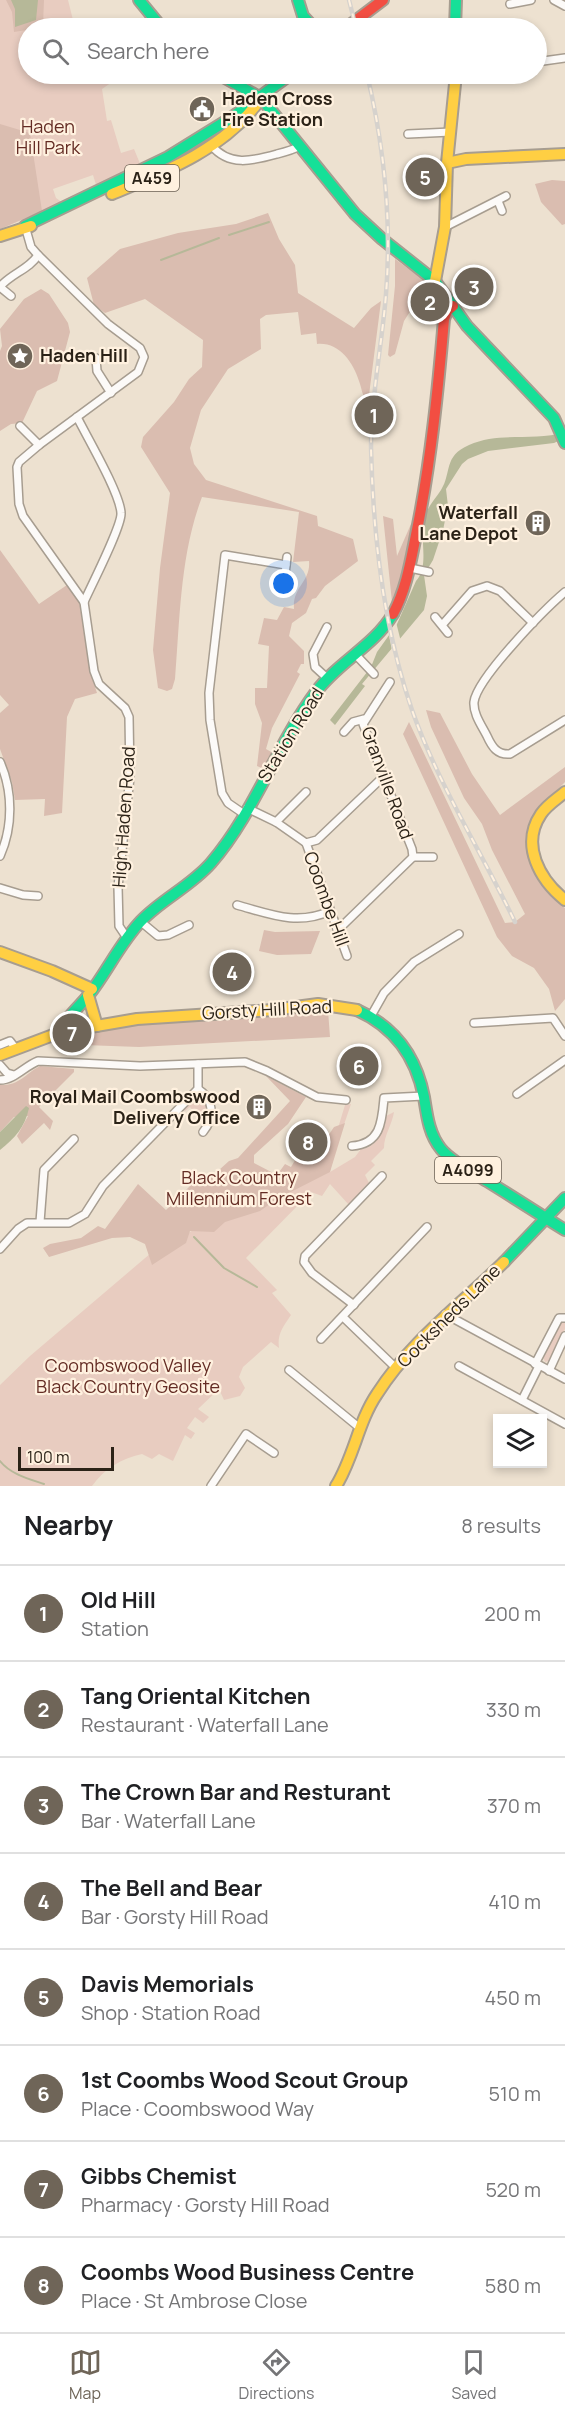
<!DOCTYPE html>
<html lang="en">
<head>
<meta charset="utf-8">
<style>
  :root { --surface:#fff; --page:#f2f2f2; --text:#202124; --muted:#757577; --line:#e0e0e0; --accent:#6f6558 }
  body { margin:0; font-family:Manrope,sans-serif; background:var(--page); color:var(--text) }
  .controls { position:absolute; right:18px; bottom:18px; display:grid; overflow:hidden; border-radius:0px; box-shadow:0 3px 9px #0003 }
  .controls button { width:54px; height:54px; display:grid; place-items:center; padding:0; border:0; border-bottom:2px solid var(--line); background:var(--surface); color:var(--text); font:30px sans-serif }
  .scale { position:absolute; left:18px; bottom:15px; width:96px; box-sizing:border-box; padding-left:6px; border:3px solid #2b2217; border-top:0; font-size:16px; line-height:21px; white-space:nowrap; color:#2b2217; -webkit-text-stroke:4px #fff1df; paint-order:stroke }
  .you { position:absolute; left:284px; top:584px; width:21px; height:21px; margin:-15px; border:4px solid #fff; border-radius:50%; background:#1a73e8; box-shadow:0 0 0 9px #1a73e833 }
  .badge { display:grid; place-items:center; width:39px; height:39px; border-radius:50%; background:var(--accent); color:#fff; font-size:20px; font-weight:700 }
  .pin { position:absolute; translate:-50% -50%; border:3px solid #fff; box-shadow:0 2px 6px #0006 }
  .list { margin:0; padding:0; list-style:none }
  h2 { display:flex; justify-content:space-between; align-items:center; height:78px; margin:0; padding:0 24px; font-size:26px }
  h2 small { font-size:20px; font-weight:400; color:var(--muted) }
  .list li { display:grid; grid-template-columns:39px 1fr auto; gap:18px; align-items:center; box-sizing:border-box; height:96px; padding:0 24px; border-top:2px solid var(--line) }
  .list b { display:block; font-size:22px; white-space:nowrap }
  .list p { margin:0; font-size:20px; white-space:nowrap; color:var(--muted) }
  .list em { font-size:20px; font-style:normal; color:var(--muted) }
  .icon { flex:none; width:33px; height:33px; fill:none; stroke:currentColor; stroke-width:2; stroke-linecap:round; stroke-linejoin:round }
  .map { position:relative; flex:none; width:565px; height:1486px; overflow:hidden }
  .search { position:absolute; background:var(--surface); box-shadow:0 3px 9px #0003; left:18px; right:18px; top:18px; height:66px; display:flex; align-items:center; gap:15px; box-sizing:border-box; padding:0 21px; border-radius:33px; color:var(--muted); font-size:22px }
  .sheet { height:846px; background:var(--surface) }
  nav { display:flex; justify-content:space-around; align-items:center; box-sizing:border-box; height:84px; border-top:2px solid var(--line); background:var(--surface); font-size:16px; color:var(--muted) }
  nav a { display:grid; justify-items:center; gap:3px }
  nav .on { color:var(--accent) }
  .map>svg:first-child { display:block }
</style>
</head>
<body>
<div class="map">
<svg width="565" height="1486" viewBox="0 0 565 1486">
  <rect width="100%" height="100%" fill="#ede1d0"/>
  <g fill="#e8ccc0">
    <path d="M0,0H68L75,28H28V74H112V82L102,89L107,121L111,120L121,153L134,149L141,166L97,188L93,175L53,189L56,198L63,203L0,229Z"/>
    <path d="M202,1095L207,1103L208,1116L205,1112H194L190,1107L185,1111L184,1110L195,1096Z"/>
    <path d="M351,1104L333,1157L330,1172L355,1157L361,1149C376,1149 384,1129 386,1116L394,1112C392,1125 384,1135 384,1148L371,1161L375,1165L365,1175L369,1183L349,1205L330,1184L322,1196L311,1192L246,1258L277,1290L272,1293L291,1315C283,1327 277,1334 279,1348L271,1342L243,1367L239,1377L245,1388L240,1396L224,1400L219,1389L198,1409L209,1417L203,1423L195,1417L187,1428L195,1433L191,1439L185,1435L173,1461L159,1454L152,1459L142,1454C121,1459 105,1468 92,1486H0V1385L30,1356L151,1253L271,1188L301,1177L335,1138L345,1105Z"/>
    <path d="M565,1320V1329L549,1361L545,1362L543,1357L562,1321Z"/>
  </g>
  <g fill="#dabdb0">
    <path d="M6,0H44L43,25L39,28L14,32L12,12Z"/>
    <path d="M0,124L30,133L42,211L0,229Z"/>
    <path d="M552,180L565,181V224L562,225L541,202L535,184Z"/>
    <path d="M268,213L279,239L295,265L298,293L354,328L371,308L381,301L368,403C362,396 362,389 359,381C353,362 339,342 317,344L316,333L301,335L298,312L266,315L260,319L261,349L228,369L201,410L190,448L194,464L206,480L317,516L318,526L353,539L358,561L325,586L316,598L312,599L306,613L292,623L289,636L304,651V664H301L297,672L300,674L272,728L266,749L273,753L264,769L257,766L262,723L255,704V688H267L269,646L258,644L264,618L277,620L284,607L294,609C292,587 311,582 309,561L293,562L299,512L202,497C180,555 180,618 175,679L172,689L167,691L158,688L153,650L160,568L170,493L141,447L143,437L174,402L189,379L202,367L203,340L145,299L105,313L94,305L87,278L120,249L178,233L236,224Z"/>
    <path d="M395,259L428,283L404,321L395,354L390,357L388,355L395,286Z"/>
    <path d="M41,289L49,294L68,323L70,332L57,381L37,391L22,423L11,424L0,431V351L2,346L0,329L24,299Z"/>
    <path d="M383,516L393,519L397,556L411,524L414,523L409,562L392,602Z"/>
    <path d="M0,550L39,604L67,585L78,599L80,606L90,672L97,693L75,699L67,717L62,813L44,816L45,799L15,800L12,782L0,749V713L9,705L0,695Z"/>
    <path d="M426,710L440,713L472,774L500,815L565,767V782C556,792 541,802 535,813C516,849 535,886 565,908V999L555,1011L549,989L534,968L512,956L497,937L403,734L409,722L505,923L515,922L525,914L492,850L482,824L464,798L431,727Z"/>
    <path d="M264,930L275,932L320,931L311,954L277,955L259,951Z"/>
    <path d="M319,1009L328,1010L330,1037L139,1047L84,1045L90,1032L117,1025L258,1017Z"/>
    <path d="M40,1066L74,1069V1072L39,1107L53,1121L50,1130L44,1123L22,1144L17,1136L28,1116L14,1117L0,1132V1085C19,1086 25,1074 40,1066Z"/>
    <path d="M266,1076L306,1097L288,1124L254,1155V1163L277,1175L285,1164L291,1167L297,1157L309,1164L334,1127L345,1123L330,1172L277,1199L260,1211L225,1222L214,1232L190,1231L186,1243L152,1265L145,1244L130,1237L112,1238L49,1257L43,1248L50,1244L81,1238L98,1226L105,1229L138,1184L166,1210L199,1177L209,1179L229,1161L238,1158L290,1101Z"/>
  </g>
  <g fill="#b6b898">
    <path d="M11,0H38L36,20L15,27V9Z"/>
    <path d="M565,432V438L554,443L488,451L468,459L462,464L446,489L448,506L443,530L433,560L424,575L427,596L424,610L362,684L365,686L335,725L330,720L371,667L377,652L397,624L416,581C430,566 419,538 424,518C427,508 435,499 441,490C452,473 443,456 469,445C499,431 534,442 565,432Z"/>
    <path d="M26,1106L29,1108C25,1127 15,1138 0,1150V1132Z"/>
  </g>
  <path fill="#ede1d0" d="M395,618L401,642L392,651L388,630Z"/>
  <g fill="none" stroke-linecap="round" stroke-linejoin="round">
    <g stroke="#b6b898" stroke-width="2">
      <path d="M229,235L269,222"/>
      <path d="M161,260L219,238"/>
      <path d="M194,1237L224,1268L257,1287"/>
      <path d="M0,1461C10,1474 29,1479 44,1484"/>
    </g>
    <defs>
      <g id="street">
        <path d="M554,0L565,6"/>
        <path d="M510,4L531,0"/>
        <path d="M536,62L565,58"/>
        <path d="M408,134L451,132"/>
        <path d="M211,145C229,167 252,161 277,154C285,152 293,150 300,146"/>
        <path d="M498,201L502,211"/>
        <path d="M25,226L31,247L38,255L108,324L140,348L144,357L138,372L39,445L19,462L17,467L19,504L23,516L84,602L94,671L99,684L125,708L129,717L130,777L118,887L119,926L127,938"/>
        <path d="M445,227L506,196"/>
        <path d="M0,287C10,274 30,269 38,255"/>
        <path d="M0,287L11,296"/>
        <path d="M96,358L97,371L111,393"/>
        <path d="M77,417C87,437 120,493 121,513C122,526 91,586 84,602"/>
        <path d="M20,426L39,445"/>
        <path d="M410,568L429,572"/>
        <path d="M285,574L287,557"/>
        <path d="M565,592C545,609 477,678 474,702C473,714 482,726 487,736C492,747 497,755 510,754L565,720"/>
        <path d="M435,617L448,633"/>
        <path d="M443,624L472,591L487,586L500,591L533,623"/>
        <path d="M327,627L313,654L315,667L327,678"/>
        <path d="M355,654L374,674"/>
        <path d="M344,732L353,722L364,719"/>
        <path d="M0,762C13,791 13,827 0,856"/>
        <path d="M247,808L276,822L306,843L317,840L383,777"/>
        <path d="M244,814L228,803L222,793L210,720L209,693L225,555L286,565"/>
        <path d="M276,822L306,792"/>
        <path d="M306,843L347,956"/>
        <path d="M413,857H433"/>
        <path d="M0,888L23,895L38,896"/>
        <path d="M237,905C270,914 297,926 330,911"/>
        <path d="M140,921L158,936L168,935L189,925"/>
        <path d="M337,929L343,925L413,857L412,849L363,724L390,682"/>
        <path d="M371,1016L384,993L414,962L459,934"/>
        <path d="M474,1023L553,1018L565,1036"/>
        <path d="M0,1045L10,1041L16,1049"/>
        <path d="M0,1065L7,1073L14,1075"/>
        <path d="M0,1080C14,1080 25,1066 38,1061L140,1066L245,1062L267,1071L317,1097L346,1100"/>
        <path d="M198,1089C214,1099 215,1117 203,1132"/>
        <path d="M517,1094L565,1060"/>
        <path d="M352,1146C381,1144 382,1121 384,1098L424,1096"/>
        <path d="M40,1222L44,1170L74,1139"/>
        <path d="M0,1249L18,1229L27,1223H69L85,1214L103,1186L198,1089V1064"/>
        <path d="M354,1305L312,1273L304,1262L305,1256L382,1176"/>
        <path d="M445,1314L565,1379"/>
        <path d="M343,1317L396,1368"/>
        <path d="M321,1339L427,1227"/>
        <path d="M535,1364L559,1318H565"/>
        <path d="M459,1366L565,1424"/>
        <path d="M289,1370L361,1429"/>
        <path d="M549,1371L565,1336"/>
        <path d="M522,1400L539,1366"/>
        <path d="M211,1486L246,1434L274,1453"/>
      </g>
      <g id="fast">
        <path d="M139,0L162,28"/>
        <path d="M298,0L303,16L314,28"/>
        <path d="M455,28L456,0"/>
        <path d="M218,74L261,98L355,214L382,239L435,281L467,326L554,418L565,443"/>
        <path d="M25,226L168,157L231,118L291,74"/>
        <path d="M357,1010C395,1027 416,1056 424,1097C427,1116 429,1134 441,1149C452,1162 472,1172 487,1181C513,1197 539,1214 565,1230"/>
        <path d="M61,1032C66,1017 78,1008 88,996C107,972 120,943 141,921C162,899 191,886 211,863C255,812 276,746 316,692C338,662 374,646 393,614"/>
        <path d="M504,1262L565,1198"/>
      </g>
      <g id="slow">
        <path d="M447,163L466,159L565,154"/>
        <path d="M112,194C165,172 224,149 259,101"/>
        <path d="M0,236L31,226"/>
        <path d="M435,281L445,227L447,163L456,74"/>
        <path d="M565,792C557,799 547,805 541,814C520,845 540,880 565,900"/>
        <path d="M0,952L52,971L92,989"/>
        <path d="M88,995L97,1026"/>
        <path d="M0,1055L61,1032L137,1019L273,1010L318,1004L357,1010"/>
        <path d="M336,1486C354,1457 358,1422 377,1394C410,1342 460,1305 504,1262"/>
      </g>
      <g id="jam">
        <path d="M346,28L383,0"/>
        <path d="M393,614C407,588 411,559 417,530C431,460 438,390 444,319L447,311L453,306"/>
      </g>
    </defs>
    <use href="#street" stroke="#a79d90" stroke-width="10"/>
    <use href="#fast" stroke="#a79d90" stroke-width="14"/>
    <use href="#slow" stroke="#a79d90" stroke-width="14"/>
    <use href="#jam" stroke="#a79d90" stroke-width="14"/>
    <use href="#street" stroke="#fcfaf8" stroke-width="7"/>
    <use href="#fast" stroke="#16e098" stroke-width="10"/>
    <use href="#slow" stroke="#ffcf43" stroke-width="10"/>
    <use href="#jam" stroke="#f24e42" stroke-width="10"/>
    <defs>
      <g id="rail">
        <path d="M349,0L356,28"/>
        <path d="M367,74C384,146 392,219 386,294C382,345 371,396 371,447C373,536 383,626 412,710C438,784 481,851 515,922"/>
      </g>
    </defs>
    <use href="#rail" stroke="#d6d2cd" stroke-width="4.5"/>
    <use href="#rail" stroke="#fff1df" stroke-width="2" stroke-dasharray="7" stroke-linecap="butt"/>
  </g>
  <defs>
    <symbol id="civic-disc" viewBox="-11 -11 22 22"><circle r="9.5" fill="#6f6558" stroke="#fff1df"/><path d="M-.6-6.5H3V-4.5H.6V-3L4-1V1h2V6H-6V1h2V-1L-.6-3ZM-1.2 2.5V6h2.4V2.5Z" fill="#fff"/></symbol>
    <symbol id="sight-disc" viewBox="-11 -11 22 22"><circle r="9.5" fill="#6f6558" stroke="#fff1df"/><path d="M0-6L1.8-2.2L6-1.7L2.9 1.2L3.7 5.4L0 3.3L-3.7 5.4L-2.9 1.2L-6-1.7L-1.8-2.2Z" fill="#fff"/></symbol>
    <symbol id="building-disc" viewBox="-11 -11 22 22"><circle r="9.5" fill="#6f6558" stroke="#fff1df"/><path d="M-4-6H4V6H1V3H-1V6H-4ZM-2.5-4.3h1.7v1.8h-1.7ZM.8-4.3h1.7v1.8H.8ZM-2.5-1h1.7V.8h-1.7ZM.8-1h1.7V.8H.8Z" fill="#fff"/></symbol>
  </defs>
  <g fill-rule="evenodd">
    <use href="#civic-disc" x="187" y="94" width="30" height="30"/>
    <use href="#sight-disc" x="5" y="341" width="30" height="30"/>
    <use href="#building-disc" x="523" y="508" width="30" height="30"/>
    <use href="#building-disc" x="244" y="1092" width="30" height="30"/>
  </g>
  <g text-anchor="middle" stroke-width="4.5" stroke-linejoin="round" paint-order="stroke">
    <g fill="#fff1df" stroke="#6b6053" stroke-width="1.5">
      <rect x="125" y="165" width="54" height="26" rx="4.5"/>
      <rect x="435" y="1157" width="66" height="26" rx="4.5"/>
    </g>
    <g font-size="16" font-weight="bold" fill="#2b2217">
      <text x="152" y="184">A459</text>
      <text x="468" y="1176">A4099</text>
    </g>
    <g font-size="18" font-weight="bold" fill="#2b2217" stroke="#fff1df" text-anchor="start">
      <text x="222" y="105">Haden Cross<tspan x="222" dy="21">Fire Station</tspan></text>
      <text x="40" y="362">Haden Hill</text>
      <text x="518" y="519" text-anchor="end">Waterfall<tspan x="518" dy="21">Lane Depot</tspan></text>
      <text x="240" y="1103" text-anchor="end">Royal Mail Coombswood<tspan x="240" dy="21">Delivery Office</tspan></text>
    </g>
    <g font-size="18" fill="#642c24" stroke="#fff1df">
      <text x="48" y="133">Haden<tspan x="48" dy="21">Hill Park</tspan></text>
      <text x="239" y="1184">Black Country<tspan x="239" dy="21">Millennium Forest</tspan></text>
      <text x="128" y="1372">Coombswood Valley<tspan x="128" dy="21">Black Country Geosite</tspan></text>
    </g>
    <g font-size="18" fill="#2b2217" stroke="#fff1df">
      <text transform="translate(291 735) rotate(-58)" y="6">Station Road</text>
      <text transform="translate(387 783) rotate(70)" y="6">Granville Road</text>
      <text transform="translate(124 817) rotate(-86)" y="6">High Haden Road</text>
      <text transform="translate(326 899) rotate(70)" y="6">Coombe Hill</text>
      <text transform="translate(267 1010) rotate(-3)" y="6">Gorsty Hill Road</text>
      <text transform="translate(449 1316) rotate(-45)" y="6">Cocksheds Lane</text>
    </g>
  </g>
</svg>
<div class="controls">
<button><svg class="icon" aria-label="layers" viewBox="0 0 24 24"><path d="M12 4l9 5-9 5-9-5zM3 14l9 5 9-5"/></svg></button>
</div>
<div class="scale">100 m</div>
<div class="you"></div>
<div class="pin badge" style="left:374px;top:415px">1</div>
<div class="pin badge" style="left:430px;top:302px">2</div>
<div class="pin badge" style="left:474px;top:287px">3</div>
<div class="pin badge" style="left:232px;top:972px">4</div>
<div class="pin badge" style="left:425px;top:177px">5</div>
<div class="pin badge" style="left:359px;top:1066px">6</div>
<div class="pin badge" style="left:72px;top:1033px">7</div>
<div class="pin badge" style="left:308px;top:1142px">8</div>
<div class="search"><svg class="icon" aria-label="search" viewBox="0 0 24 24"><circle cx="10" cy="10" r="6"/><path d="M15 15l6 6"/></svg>Search here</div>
</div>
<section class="sheet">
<h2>Nearby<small>8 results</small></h2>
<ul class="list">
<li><span class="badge">1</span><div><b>Old Hill</b><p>Station</p></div><em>200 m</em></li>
<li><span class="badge">2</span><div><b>Tang Oriental Kitchen</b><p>Restaurant · Waterfall Lane</p></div><em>330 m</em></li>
<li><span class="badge">3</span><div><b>The Crown Bar and Resturant</b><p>Bar · Waterfall Lane</p></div><em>370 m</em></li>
<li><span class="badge">4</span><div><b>The Bell and Bear</b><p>Bar · Gorsty Hill Road</p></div><em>410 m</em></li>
<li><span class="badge">5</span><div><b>Davis Memorials</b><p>Shop · Station Road</p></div><em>450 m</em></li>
<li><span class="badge">6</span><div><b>1st Coombs Wood Scout Group</b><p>Place · Coombswood Way</p></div><em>510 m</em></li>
<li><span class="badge">7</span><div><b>Gibbs Chemist</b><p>Pharmacy · Gorsty Hill Road</p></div><em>520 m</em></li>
<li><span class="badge">8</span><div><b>Coombs Wood Business Centre</b><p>Place · St Ambrose Close</p></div><em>580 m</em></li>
</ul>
</section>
<nav>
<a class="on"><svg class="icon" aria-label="map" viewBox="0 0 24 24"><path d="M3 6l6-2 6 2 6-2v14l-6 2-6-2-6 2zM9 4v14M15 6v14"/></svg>Map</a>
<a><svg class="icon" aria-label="directions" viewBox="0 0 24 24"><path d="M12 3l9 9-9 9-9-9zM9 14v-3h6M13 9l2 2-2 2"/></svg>Directions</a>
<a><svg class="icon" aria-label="saved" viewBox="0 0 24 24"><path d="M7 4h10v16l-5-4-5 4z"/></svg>Saved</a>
</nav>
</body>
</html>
